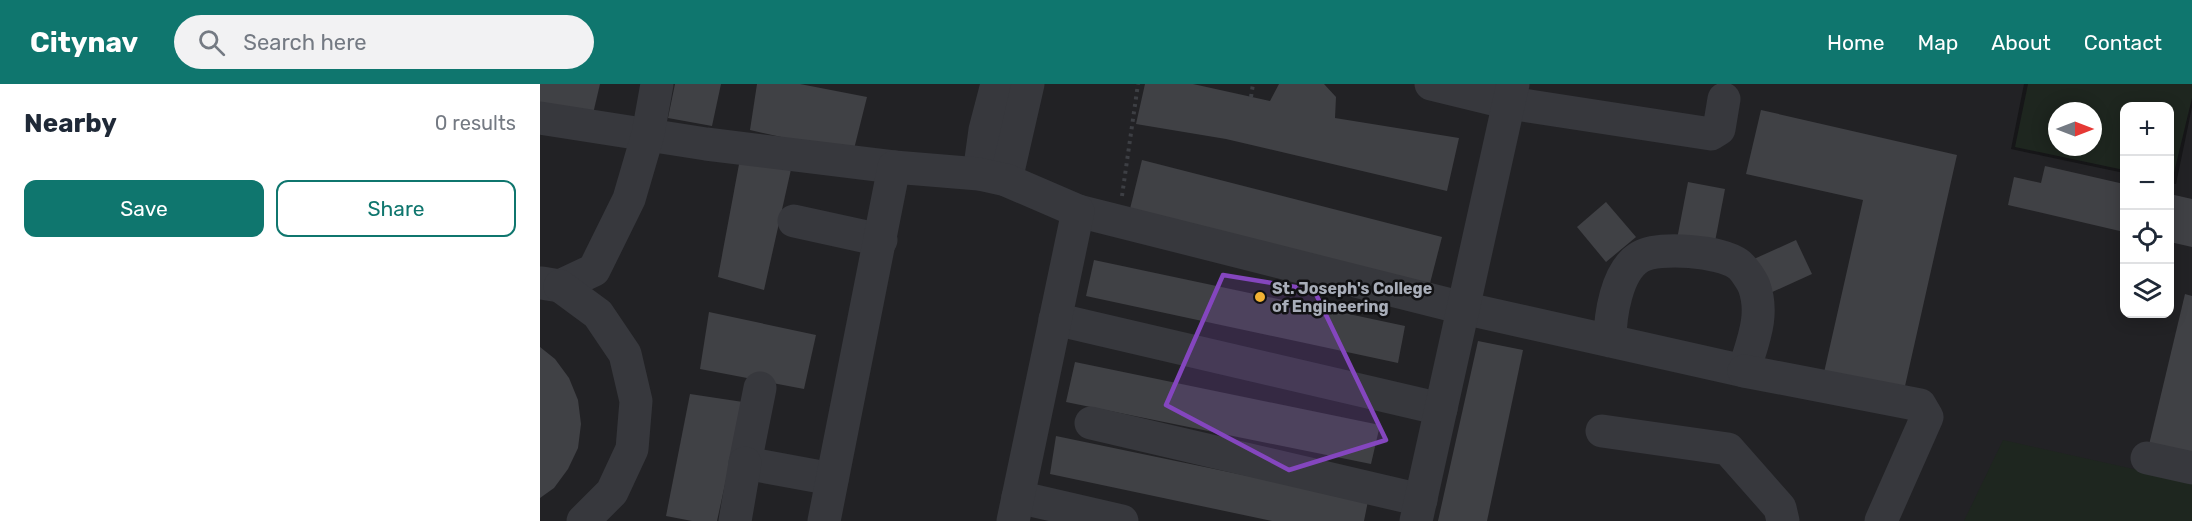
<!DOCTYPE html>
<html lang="en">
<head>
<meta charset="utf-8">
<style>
  :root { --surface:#fff; --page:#f2f2f3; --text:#1f2937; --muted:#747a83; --line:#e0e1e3; --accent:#0f766e }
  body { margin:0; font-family:Rubik,sans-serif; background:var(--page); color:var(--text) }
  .controls { position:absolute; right:18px; top:18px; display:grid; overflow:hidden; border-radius:12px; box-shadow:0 3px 15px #0003 }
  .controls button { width:54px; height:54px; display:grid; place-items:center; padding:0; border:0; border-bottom:2px solid var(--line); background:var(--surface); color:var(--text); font:30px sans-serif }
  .compass { position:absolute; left:1508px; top:18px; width:54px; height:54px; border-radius:50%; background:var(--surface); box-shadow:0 3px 15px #0003; rotate:90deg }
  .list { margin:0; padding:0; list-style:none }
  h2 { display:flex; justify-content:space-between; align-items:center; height:78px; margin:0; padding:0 24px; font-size:26px }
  h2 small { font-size:20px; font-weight:400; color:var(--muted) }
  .actions { display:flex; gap:12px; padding:18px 24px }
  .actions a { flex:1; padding:14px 0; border:2px solid var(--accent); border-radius:12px; text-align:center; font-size:21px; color:var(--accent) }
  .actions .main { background:var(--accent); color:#fff }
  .icon { flex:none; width:33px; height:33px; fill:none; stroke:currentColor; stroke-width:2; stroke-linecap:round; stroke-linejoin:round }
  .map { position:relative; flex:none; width:1652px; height:437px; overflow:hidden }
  header { display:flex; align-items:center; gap:36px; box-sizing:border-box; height:84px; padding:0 30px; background:var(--accent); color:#fff }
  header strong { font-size:28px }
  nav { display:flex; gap:33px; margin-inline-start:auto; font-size:21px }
  .search { width:420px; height:54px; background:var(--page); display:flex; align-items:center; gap:15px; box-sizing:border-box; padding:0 21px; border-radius:33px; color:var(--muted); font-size:22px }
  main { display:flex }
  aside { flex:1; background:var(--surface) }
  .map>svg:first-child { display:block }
</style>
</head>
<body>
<header>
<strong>Citynav</strong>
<div class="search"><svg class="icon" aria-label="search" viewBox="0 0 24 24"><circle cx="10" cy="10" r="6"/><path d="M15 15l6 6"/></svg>Search here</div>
<nav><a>Home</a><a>Map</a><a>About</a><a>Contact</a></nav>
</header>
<main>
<aside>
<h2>Nearby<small>0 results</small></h2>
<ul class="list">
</ul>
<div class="actions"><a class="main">Save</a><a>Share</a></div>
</aside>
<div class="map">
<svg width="1652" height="437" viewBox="0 0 1652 437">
  <rect width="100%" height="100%" fill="#161618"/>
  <path fill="#222225" d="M0,0H1484L1471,65L1584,89V230H1630V99L1636,100L1652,23V437H0Z"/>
  <g fill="#1e261f" fill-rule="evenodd">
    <path d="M1488,0H1652V14L1632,97L1630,96V22H1584V86L1475,63ZM1517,27H1553V63H1517Z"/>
    <path d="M1463,356L1652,398V437H1424Z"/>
  </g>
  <g fill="#404145">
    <path d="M0,0H60L52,34L0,22Z"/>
    <path d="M135,0H181L172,42L128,34Z"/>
    <path d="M217,0H260L327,13L313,69L210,46Z"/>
    <path d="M605,0H653L730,17L739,0H784L796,13L795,34L919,54L907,107L686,55L596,40Z"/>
    <path d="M1221,26L1417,71L1363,311L1283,293L1323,116L1206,90Z"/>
    <path d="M200,75L252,81L224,206L178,193Z"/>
    <path d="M602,76L902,153L889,203L589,129Z"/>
    <path d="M1505,82L1584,100V148L1468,121L1474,93L1501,99Z"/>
    <path d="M1148,98L1185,105L1174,163L1137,155Z"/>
    <path d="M1630,110L1652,115V163L1630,158Z"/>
    <path d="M1066,118L1096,153L1066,178L1037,143Z"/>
    <path d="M1256,156L1272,190L1230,209L1214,175Z"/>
    <path d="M554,176L865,242L858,279L546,212Z"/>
    <path d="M1645,210L1652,212V375L1608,365Z"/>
    <path d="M169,228L276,251L264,305L160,285Z"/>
    <path d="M938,257L983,266L947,437H898Z"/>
    <path d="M0,263L15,275L29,294L38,316L41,340L38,364L28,385L14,404L0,414Z"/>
    <path d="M535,278L840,341L831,380L526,318Z"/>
    <path d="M150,310L203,318L177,437H152L126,432Z"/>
    <path d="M516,352L828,417L824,437H732L510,390Z"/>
  </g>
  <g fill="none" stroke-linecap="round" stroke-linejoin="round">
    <g stroke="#3d3f44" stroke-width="4" stroke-dasharray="3 4.5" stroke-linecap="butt">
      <path d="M711,13L713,0"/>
      <path d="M582,112L598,0"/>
    </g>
    <g stroke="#37383d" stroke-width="33">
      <path d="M891,0L969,19L1171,50L1179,45L1184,15"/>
      <path d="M0,34L166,60L354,83"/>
      <path d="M439,90L445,46L457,0"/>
      <path d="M466,96L488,0"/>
      <path d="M538,127L923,224L1204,287C1212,259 1225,232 1214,202C1212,197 1203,183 1198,180C1180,167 1119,162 1100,173C1076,187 1070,233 1070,257"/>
      <path d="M254,137L341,156"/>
      <path d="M2,199L20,202L54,186L89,115L108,50L117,0"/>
      <path d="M20,202L58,230L85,270L96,317L92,365L72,408L43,437"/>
      <path d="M515,235L901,325"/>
      <path d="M1204,287L1380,321L1387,333L1341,437"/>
      <path d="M220,304L205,379L292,395"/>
      <path d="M551,339L881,416"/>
      <path d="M1062,347L1188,365L1240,424L1243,437"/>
      <path d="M1607,374L1652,384"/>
      <path d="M478,413L582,437"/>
      <path d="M195,437L205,379"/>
      <path d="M284,437L354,83L439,90L466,96L538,127L473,437"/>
      <path d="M876,437L973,0"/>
    </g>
  </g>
  <path fill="#8446be" fill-opacity="0.2" stroke="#8446be" stroke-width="4.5" stroke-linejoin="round" d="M683,191L774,206L846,356L749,386L626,321Z"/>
  <circle fill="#f2b134" stroke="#111113" stroke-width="2" cx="720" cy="213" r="6"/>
  <g text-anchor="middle" stroke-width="5" stroke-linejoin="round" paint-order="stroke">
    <g font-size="16" font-weight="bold" fill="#a8adb8" stroke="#111113" text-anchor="start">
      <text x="732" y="210">St. Joseph's College<tspan x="732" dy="18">of Engineering</tspan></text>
    </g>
  </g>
</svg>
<div class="controls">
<button>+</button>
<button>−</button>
<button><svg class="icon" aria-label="locate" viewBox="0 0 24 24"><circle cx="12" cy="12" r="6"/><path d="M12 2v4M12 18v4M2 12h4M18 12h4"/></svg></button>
<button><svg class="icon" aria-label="layers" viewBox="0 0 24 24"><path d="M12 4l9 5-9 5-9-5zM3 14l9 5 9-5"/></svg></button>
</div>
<svg class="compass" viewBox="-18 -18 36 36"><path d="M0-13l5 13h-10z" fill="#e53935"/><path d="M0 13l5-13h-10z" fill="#747a83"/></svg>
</div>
</main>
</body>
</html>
